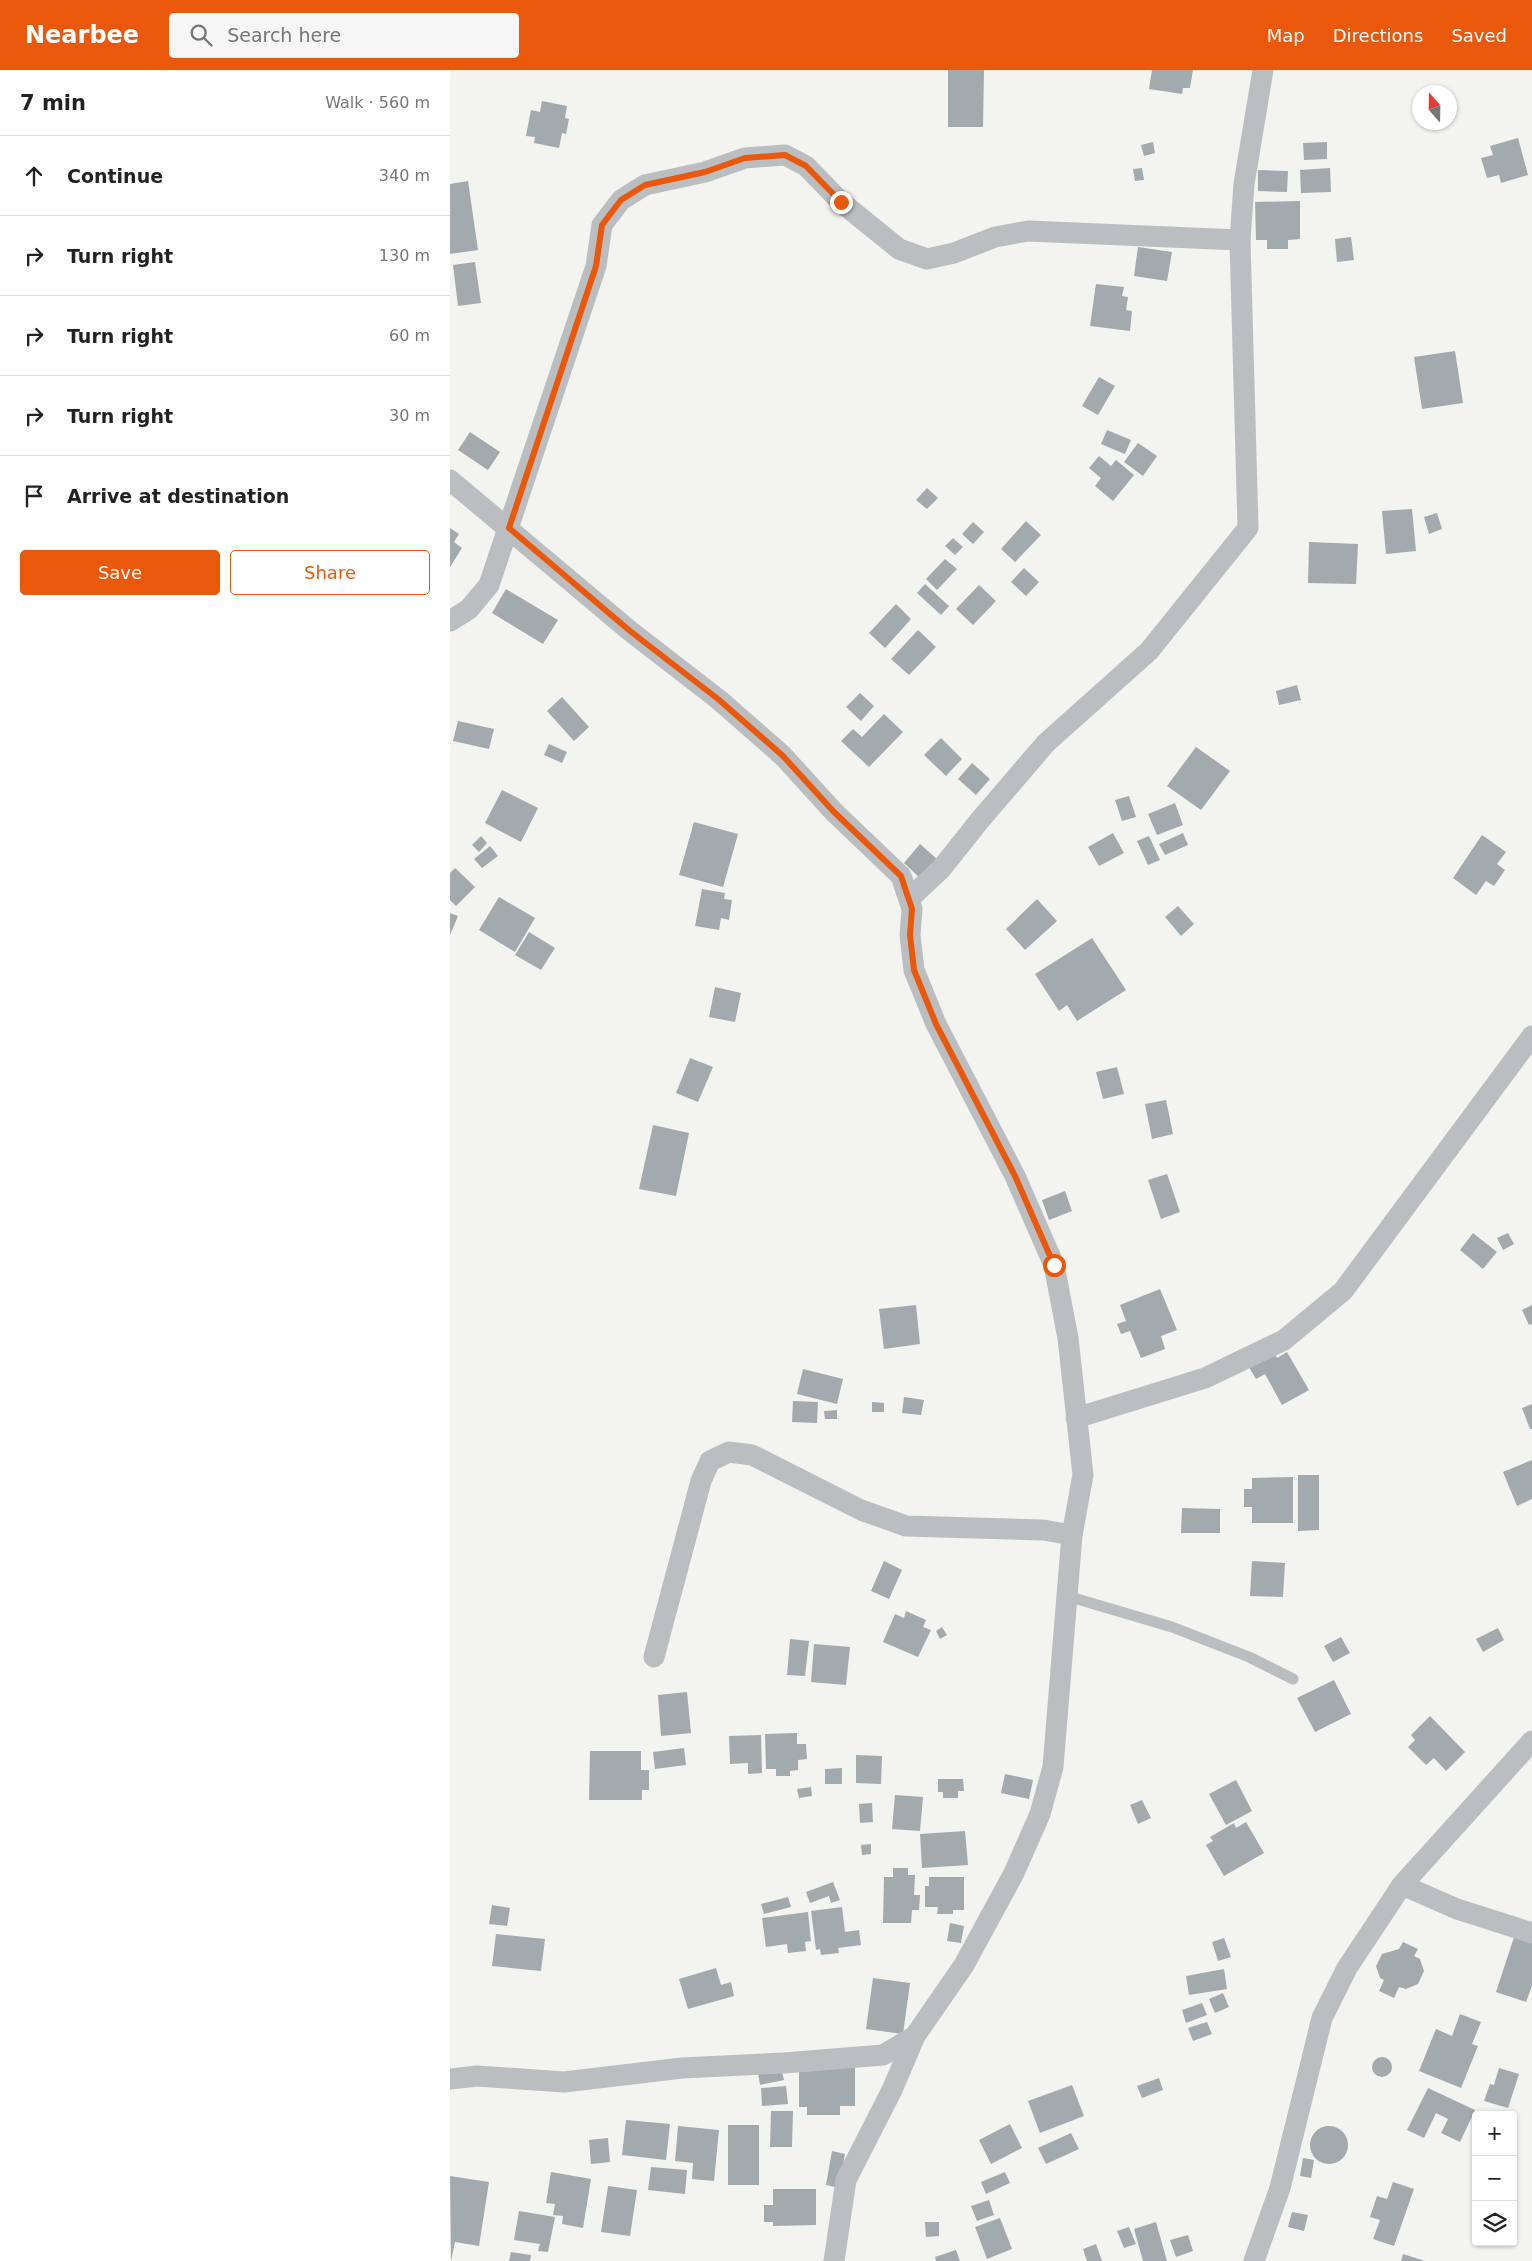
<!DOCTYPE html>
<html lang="en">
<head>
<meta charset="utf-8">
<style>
  :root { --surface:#fff; --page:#f6f6f6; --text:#222; --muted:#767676; --line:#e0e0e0; --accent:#ea580c }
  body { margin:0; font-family:"DejaVu Sans",sans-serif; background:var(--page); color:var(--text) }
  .controls { position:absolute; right:15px; bottom:15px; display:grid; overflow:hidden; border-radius:5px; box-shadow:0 1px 4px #0004 }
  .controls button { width:45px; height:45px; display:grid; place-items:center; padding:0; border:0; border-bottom:1px solid var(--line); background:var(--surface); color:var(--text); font:25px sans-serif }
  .compass { position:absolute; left:962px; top:15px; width:45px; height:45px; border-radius:50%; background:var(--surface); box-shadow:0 1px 4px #0004; rotate:340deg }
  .stop { position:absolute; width:15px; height:15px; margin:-11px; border:4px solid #ea580c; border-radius:50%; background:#fff }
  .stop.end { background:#ea580c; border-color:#fff; box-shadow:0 1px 5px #0008 }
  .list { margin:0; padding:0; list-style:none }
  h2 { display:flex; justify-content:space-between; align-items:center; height:65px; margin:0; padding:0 20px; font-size:21px }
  h2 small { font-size:16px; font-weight:400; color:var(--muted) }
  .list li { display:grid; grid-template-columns:32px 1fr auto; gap:15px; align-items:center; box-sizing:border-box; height:80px; padding:0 20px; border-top:1px solid var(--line) }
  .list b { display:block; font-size:19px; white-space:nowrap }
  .list em { font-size:16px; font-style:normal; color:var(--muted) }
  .actions { display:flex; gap:10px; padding:15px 20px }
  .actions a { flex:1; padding:11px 0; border:1px solid var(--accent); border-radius:5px; text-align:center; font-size:18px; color:var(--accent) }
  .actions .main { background:var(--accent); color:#fff }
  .icon { flex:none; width:28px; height:28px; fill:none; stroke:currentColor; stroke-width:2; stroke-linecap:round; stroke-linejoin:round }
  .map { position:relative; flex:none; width:1082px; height:2191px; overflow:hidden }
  header { display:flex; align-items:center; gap:30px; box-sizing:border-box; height:70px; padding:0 25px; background:var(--accent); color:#fff }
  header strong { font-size:24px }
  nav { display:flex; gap:28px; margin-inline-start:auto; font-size:18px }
  .search { width:350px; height:45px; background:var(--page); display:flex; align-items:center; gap:12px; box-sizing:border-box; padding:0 18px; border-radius:5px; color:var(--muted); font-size:19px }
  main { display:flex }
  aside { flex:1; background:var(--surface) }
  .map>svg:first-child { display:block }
</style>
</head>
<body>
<header>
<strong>Nearbee</strong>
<div class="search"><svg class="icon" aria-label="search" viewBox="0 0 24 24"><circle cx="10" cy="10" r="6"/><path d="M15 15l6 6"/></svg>Search here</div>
<nav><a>Map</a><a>Directions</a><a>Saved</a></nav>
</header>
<main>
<aside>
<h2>7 min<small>Walk · 560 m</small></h2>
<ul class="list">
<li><svg class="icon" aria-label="ahead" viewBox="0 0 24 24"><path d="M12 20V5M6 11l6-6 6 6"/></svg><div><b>Continue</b></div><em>340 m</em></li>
<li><svg class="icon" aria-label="right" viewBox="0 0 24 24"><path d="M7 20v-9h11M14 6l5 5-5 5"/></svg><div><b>Turn right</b></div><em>130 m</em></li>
<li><svg class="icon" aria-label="right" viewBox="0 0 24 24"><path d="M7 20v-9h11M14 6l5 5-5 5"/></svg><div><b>Turn right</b></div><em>60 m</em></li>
<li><svg class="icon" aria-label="right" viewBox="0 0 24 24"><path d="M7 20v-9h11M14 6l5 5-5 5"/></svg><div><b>Turn right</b></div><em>30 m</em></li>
<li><svg class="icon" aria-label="arrive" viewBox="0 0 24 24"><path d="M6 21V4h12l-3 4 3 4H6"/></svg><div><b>Arrive at destination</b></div></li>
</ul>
<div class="actions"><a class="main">Save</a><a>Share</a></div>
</aside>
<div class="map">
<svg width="1082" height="2191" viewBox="0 0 1082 2191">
  <rect width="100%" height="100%" fill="#f3f3f0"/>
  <g fill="#a2aaae">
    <path d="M498,0H534L533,57H498Z"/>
    <path d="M702,0H743L740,18H733L732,24L699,19Z"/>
    <path d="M92,31L117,36L115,48L119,49L116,64L112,63L109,78L84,73L85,67L76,66L81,40L90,42Z"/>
    <path d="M1068,68L1078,105L1051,113L1049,105L1037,108L1031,88L1043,85L1040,76Z"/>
    <path d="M703,72L705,83L694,86L691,75Z"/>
    <path d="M877,72V89L854,90L853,73Z"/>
    <path d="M692,98L694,110L685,111L683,99Z"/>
    <path d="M880,98L881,122L851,123L850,100Z"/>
    <path d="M808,100L838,101L837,122L808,121Z"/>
    <path d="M18,111L28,180L0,184V114Z"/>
    <path d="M850,131V169L838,170V179H817V170H806L805,132Z"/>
    <path d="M901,167L904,190L887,192L885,169Z"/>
    <path d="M688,177L722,182L717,211L684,206Z"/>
    <path d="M25,192L31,233L8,236L3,195Z"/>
    <path d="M646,214L674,217L672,226L678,227L676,240L682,241L680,261L640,256Z"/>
    <path d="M1005,281L1013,333L972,339L964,287Z"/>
    <path d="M649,307L665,316L648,345L632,336Z"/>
    <path d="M657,360L681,370L675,384L651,374Z"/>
    <path d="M20,362L50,382L38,400L8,380Z"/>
    <path d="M688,373L707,386L693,406L674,392Z"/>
    <path d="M649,386L661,396L666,390L684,405L663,431L645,416L651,408L639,398Z"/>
    <path d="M477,418L488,428L477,439L466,430Z"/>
    <path d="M962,439L966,481L936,484L932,441Z"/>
    <path d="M987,443L992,459L979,464L974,447Z"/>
    <path d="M576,451L591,465L565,492L551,479Z"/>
    <path d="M523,452L534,462L523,474L512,464Z"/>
    <path d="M0,458L9,464L4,472L12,478L0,497Z"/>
    <path d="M503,468L513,477L505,485L495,476Z"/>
    <path d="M859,472L908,474L906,514L858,513Z"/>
    <path d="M495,489L507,499L487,520L476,509Z"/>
    <path d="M574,498L589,512L576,526L561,512Z"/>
    <path d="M475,514L499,536L491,545L467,523Z"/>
    <path d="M529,515L546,531L523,555L506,539Z"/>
    <path d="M56,519L108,550L93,574L42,543Z"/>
    <path d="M446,534L461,549L435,578L419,563Z"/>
    <path d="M468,560L486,577L459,605L441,589Z"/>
    <path d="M847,615L851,630L829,635L826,621Z"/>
    <path d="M410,623L424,636L411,651L396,637Z"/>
    <path d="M112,627L139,657L124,671L97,641Z"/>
    <path d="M434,644L453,662L419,697L391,671L403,659L412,667Z"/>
    <path d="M8,651L44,659L39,679L3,671Z"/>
    <path d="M491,668L512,689L496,706L474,685Z"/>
    <path d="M99,674L117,682L112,693L94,685Z"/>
    <path d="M746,677L780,701L751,740L717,716Z"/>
    <path d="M522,693L540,709L526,725L508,709Z"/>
    <path d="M52,720L88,738L71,772L35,753Z"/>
    <path d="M679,726L686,747L672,751L665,730Z"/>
    <path d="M725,733L733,755L707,765L698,744Z"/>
    <path d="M244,752L288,764L273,817L229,805Z"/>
    <path d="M663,763L674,783L649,796L638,777Z"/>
    <path d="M733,763L738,775L715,785L709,774Z"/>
    <path d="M1032,765L1056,782L1047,794L1055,800L1044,816L1036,811L1026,825L1003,808Z"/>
    <path d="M31,766L37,773L29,782L22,775Z"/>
    <path d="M699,766L710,790L698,795L687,771Z"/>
    <path d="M470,774L487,789L470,808L454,793Z"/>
    <path d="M40,776L48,786L32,798L24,789Z"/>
    <path d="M5,798L25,817L6,836L0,830V803Z"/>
    <path d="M252,819L275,823L274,829L282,830L279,850L271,848L269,860L245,856Z"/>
    <path d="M49,827L85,848L65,882L29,860Z"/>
    <path d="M587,829L607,851L575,880L556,859Z"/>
    <path d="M728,836L744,854L731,866L715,847Z"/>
    <path d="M0,843L8,846L0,865Z"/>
    <path d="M79,862L105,878L91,900L65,885Z"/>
    <path d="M642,868L676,920L627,951L617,935L609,941L585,904Z"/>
    <path d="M265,917L291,923L285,952L259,947Z"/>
    <path d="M240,988L263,997L248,1032L226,1023Z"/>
    <path d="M667,997L674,1024L653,1029L646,1002Z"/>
    <path d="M716,1030L723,1064L702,1069L695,1034Z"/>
    <path d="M203,1055L239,1063L226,1126L189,1119Z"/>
    <path d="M717,1104L730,1142L711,1149L698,1110Z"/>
    <path d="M615,1121L622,1141L599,1150L592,1130Z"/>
    <path d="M1023,1163L1047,1182L1033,1199L1010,1180Z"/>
    <path d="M1058,1163L1064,1174L1053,1180L1047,1168Z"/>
    <path d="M710,1219L727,1260L711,1266L715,1279L691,1288L680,1261L671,1264L667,1254L676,1251L670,1235Z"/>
    <path d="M466,1235L470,1274L434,1279L429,1239Z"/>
    <path d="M1082,1235V1254L1079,1255L1072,1240Z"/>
    <path d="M822,1280L827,1288L837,1282L859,1320L832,1335L815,1304L806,1309L797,1294Z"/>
    <path d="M353,1299L393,1309L387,1334L347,1324Z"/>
    <path d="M454,1327L474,1330L471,1345L452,1343Z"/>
    <path d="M343,1331L368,1332L367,1353L342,1352Z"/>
    <path d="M422,1332L434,1333V1342H422Z"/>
    <path d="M1082,1334V1359H1080L1072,1338Z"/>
    <path d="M387,1340V1349H375L374,1341Z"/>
    <path d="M1082,1390V1429L1067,1436L1053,1402Z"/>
    <path d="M848,1405H869V1460L848,1461Z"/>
    <path d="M843,1407V1453H802V1437H794V1419H802V1408Z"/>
    <path d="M732,1438L770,1439V1463H731Z"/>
    <path d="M434,1491L452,1500L439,1529L421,1521Z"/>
    <path d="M802,1491L835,1493L833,1527L800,1526Z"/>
    <path d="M456,1541L476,1550L473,1557L481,1560L468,1587L433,1572L445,1544L454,1548Z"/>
    <path d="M492,1557L497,1565L490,1569L486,1561Z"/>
    <path d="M1048,1558L1054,1570L1033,1582L1026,1569Z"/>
    <path d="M891,1567L900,1583L883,1592L874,1576Z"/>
    <path d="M340,1569L359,1571L355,1606L337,1605Z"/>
    <path d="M364,1574L400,1577L396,1615L361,1612Z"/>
    <path d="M884,1610L901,1644L865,1662L847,1628Z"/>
    <path d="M237,1622L241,1663L211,1666L208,1625Z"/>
    <path d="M980,1646L1015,1682L996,1701L984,1688L976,1695L958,1677L965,1670L961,1665Z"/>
    <path d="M347,1663V1674H356L357,1689L348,1690V1700L340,1701V1706H326V1699H316L315,1664Z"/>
    <path d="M311,1665L312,1703L298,1704V1693L280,1694L279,1666Z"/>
    <path d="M234,1678L236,1695L205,1699L203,1682Z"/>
    <path d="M140,1681H191V1700H199V1720H192V1730H139Z"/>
    <path d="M406,1685L432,1686L431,1714L406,1713Z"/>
    <path d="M392,1698V1714H375V1699Z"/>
    <path d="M555,1704L583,1710L579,1729L551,1723Z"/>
    <path d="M488,1709H513L514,1721H508V1728H493V1722H488Z"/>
    <path d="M786,1710L802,1741L776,1755L759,1724Z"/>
    <path d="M361,1717L362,1726L349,1728L347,1719Z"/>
    <path d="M445,1725L473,1727L470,1761L442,1759Z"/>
    <path d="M692,1730L701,1748L688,1754L680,1735Z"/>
    <path d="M422,1733L423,1752L410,1753L409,1734Z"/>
    <path d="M796,1752L814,1783L774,1806L756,1775L763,1771L760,1767L784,1753L786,1758Z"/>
    <path d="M515,1761L518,1795L472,1798L470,1764Z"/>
    <path d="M421,1774V1784L412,1785L411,1775Z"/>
    <path d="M443,1798H458V1805H465L464,1825H470L469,1840H462L461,1853H433L434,1807H443Z"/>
    <path d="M479,1807H514V1840H503V1844H487L488,1837H475V1816H479Z"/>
    <path d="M383,1812L390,1830L381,1833L379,1826L360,1833L356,1822Z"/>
    <path d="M338,1827L341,1837L314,1844L311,1834Z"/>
    <path d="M42,1835L60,1838L57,1856L39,1854Z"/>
    <path d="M392,1837L395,1862L409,1860L411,1875L388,1878L389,1883L371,1885L370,1879L366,1880L361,1841Z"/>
    <path d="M358,1842L361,1871L355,1872L356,1881L338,1883L337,1874L316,1877L312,1848Z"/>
    <path d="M500,1853L514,1856L511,1873L497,1871Z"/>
    <path d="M46,1864L95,1869L91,1901L42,1896Z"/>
    <path d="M1064,1867L1082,1873V1916L1076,1932L1046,1922Z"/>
    <path d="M774,1868L781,1887L768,1891L762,1872Z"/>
    <path d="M953,1872L968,1879L964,1886L970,1889L974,1901L968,1914L956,1919L949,1917L944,1928L929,1921L934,1910L930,1908L926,1896L932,1884L949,1879Z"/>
    <path d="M266,1898L271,1915L281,1912L284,1926L238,1939L229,1909Z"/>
    <path d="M774,1899L777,1919L739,1925L736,1906Z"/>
    <path d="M423,1908L460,1913L453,1964L416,1959Z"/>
    <path d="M773,1923L779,1937L765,1943L759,1929Z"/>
    <path d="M752,1933L757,1945L736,1953L732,1940Z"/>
    <path d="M1010,1944L1031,1952L1022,1974L1028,1976L1011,2018L969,2001L986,1959L1002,1966Z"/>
    <path d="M757,1952L762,1964L743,1971L738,1958Z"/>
    <circle cx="932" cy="1997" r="10"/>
    <path d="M349,1995H405V2036H390V2045H357V2037H349Z"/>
    <path d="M331,1998L334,2010L310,2015L308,2003Z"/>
    <path d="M1049,1998L1069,2004L1058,2038L1034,2031L1040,2014L1044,2015Z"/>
    <path d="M709,2008L713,2020L692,2028L687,2016Z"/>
    <path d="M622,2015L634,2046L590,2063L578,2031Z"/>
    <path d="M336,2016L338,2034L312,2036L311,2018Z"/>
    <path d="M978,2018L1025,2040L1010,2072L991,2063L998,2049L986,2043L974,2068L957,2060Z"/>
    <path d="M321,2041H343L342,2077H320Z"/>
    <path d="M176,2050L220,2054L216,2090L172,2085Z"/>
    <path d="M560,2054L572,2078L541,2094L529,2070Z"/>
    <rect x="278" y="2055" width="31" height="60"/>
    <circle cx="879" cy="2075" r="19"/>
    <path d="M228,2056L269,2060L264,2111L242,2109L243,2093L225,2091Z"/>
    <path d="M621,2063L629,2079L596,2094L588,2078Z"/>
    <path d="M158,2068L160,2092L141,2094L139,2070Z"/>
    <path d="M382,2081L395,2084L389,2118L376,2115Z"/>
    <path d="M853,2088L864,2090L861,2108L850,2106Z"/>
    <path d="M201,2097L237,2100L235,2124L198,2120Z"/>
    <path d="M101,2102L141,2109L133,2158L112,2154L113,2146L103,2145L105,2134L96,2133Z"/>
    <path d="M555,2102L560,2113L536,2124L531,2112Z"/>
    <path d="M0,2106L39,2112L29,2176L5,2172L1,2191Z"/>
    <path d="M943,2112L964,2119L944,2176L923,2169L930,2150L920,2147L927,2126L937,2129Z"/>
    <path d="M158,2116L187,2120L180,2166L151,2162Z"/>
    <path d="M323,2119H366V2155L323,2156V2152H314V2135H323Z"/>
    <path d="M539,2130L544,2145L527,2151L521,2136Z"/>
    <path d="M69,2141L105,2147L98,2182L88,2181L90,2174L64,2170Z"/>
    <path d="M842,2142L858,2145L854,2161L838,2157Z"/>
    <path d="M550,2148L562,2179L537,2189L525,2157Z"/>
    <path d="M475,2152H489V2166L476,2167Z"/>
    <path d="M706,2152L717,2191H693L684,2159Z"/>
    <path d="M679,2157L686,2174L674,2178L667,2161Z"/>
    <path d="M738,2165L743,2181L726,2187L720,2170Z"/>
    <path d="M646,2174L652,2191H637L633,2179Z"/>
    <path d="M506,2180L510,2191H486L485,2187Z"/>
    <path d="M61,2182L81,2185L80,2191H59Z"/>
    <path d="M953,2184L975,2191H951Z"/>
  </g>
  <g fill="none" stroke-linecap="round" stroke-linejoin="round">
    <path stroke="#babec1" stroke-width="11" d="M617,1526L722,1557L799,1587L843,1609"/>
    <g stroke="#babec1" stroke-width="21">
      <path d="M0,410L180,561L268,629L333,686L384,742L451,806L462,839L460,865L464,900L486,954L565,1106L604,1195L618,1268L633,1405L622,1465L603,1697L590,1744L564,1803L514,1895L465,1966L442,2020L396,2110L384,2191"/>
      <path d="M0,551L19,539L39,515L146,196L152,155L171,130L195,115L255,102L295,88L335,85L356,96L391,132L449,179L477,189L504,183L545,167L578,161L790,170"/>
      <path d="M460,828L491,799L530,750L596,673L699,581L798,458L790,170L794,114L813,0"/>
      <path d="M626,1348L755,1308L834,1270L893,1221L1082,966"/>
      <path d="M204,1587L251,1411L260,1391L279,1382L302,1385L411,1440L456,1456L593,1460L622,1465"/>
      <path d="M952,1815L1007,1839L1082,1863"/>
      <path d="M0,2009L27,2006L114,2012L232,1998L334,1993L433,1985L465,1966"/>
      <path d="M804,2191L830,2118L872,1948L897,1898L952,1815L1082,1671"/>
    </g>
  </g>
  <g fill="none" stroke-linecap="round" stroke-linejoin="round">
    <path stroke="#ea580c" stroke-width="6" d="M391,132L356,96L335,85L295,88L255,102L195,115L171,130L152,155L146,196L59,458L180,561L268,629L333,686L384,742L451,806L462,839L460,865L464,900L486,954L565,1106L604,1195"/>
  </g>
</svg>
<div class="controls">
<button>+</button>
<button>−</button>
<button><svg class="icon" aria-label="layers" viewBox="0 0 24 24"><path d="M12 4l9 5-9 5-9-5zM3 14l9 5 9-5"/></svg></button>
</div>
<svg class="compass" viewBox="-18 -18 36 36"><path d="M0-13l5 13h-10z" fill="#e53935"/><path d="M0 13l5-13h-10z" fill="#767676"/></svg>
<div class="stop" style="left:604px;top:1195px"></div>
<div class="stop end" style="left:391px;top:132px"></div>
</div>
</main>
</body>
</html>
